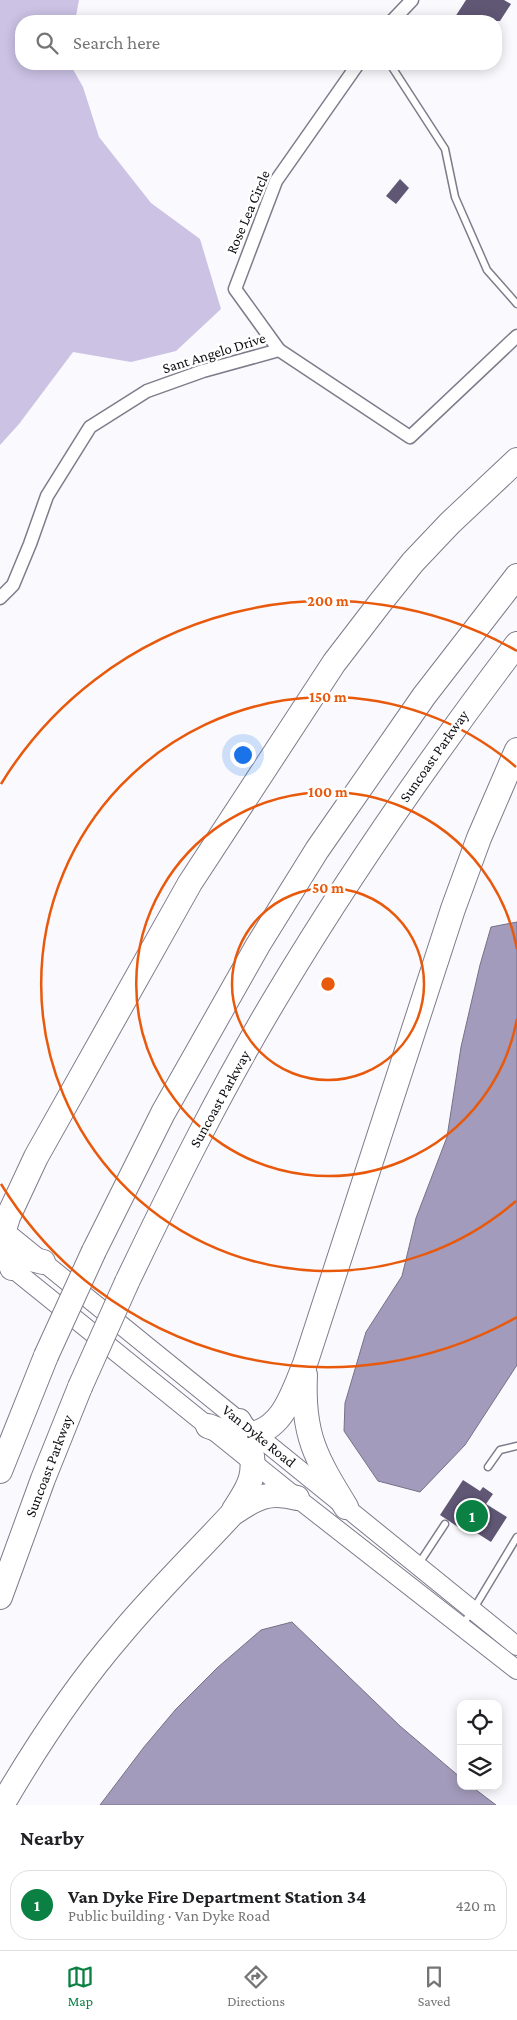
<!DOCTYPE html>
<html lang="en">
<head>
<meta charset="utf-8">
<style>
  :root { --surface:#fff; --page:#f2f2f2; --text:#202124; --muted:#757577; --line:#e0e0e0; --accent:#0b8043 }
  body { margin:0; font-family:"Crimson Pro",serif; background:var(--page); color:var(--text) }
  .controls { position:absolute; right:15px; bottom:15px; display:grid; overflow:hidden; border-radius:10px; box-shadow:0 2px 12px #0003 }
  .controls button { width:45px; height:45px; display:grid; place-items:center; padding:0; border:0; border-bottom:1px solid var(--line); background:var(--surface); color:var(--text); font:25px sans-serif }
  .you { position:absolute; left:242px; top:754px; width:18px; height:18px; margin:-12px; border:4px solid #fff; border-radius:50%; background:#1a73e8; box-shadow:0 0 0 8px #1a73e833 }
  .badge { display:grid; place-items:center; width:32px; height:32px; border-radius:50%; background:var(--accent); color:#fff; font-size:16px; font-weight:700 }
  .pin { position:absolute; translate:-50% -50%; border:2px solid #fff; box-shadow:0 1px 5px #0006 }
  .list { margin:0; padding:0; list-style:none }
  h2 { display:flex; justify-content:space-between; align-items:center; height:65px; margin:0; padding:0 20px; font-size:21px }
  h2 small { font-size:16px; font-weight:400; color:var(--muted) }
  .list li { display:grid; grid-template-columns:32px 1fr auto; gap:15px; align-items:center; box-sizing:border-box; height:70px; margin:0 10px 10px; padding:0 10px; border:1px solid var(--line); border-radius:20px }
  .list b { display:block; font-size:19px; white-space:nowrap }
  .list p { margin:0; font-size:16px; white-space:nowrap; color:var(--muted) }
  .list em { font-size:16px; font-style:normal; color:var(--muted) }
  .icon { flex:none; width:28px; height:28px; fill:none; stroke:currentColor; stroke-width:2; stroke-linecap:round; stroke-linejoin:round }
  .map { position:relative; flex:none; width:517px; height:1805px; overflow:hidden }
  .search { position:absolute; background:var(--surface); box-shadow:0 2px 12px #0003; left:15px; right:15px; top:15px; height:55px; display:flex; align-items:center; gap:12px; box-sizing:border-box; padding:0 18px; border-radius:20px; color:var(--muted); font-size:19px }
  .sheet { height:145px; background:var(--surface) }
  nav { display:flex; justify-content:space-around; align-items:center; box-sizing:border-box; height:70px; border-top:1px solid var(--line); background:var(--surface); font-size:14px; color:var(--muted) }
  nav a { display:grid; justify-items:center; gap:2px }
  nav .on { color:var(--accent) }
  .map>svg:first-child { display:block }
</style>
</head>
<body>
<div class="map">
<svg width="517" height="1805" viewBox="0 0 517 1805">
  <rect width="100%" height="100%" fill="#faf9fd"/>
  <path fill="#cbc2e4" d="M0,0H79L75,21H21V64H70L83,87L99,137L151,203L200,239L221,309L176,351L131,362L73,352L19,424L0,445Z"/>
  <g fill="#a39bbb" stroke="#767088">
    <path d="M517,922V1365L465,1445L420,1492L378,1481L344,1431L345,1403L366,1332L402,1276L416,1218L447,1137L461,1047L480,965L491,927Z"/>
    <path d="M292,1622L400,1726L461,1778V1786H471L496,1805H100L144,1747L176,1709L217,1668L261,1630Z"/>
  </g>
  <g fill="#605775">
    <path d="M466,0H504L511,4L500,21H462L455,17Z"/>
    <path d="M400,179L409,188L396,204L386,196Z"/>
    <path d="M463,1480L480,1491L483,1487L493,1494L486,1504L507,1517L491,1542L461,1523L458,1527L440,1515Z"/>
  </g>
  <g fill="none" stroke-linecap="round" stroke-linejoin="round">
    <defs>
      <g id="service">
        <path d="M390,64L445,149L455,197L487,270L517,304"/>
        <path d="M488,1467L500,1450L517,1446"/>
        <path d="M418,1565L445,1524"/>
        <path d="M462,1625L473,1610L517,1537"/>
      </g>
      <g id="minor">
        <path d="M392,21L412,0"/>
        <path d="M279,350L235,289L276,181L358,64"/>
        <path d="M0,598L13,585L30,544L47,496L90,427L147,391L203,371L279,350L410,437L517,336"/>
      </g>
      <g id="secondary">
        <path d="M0,1227L517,1646"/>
        <path d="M2,1260L297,1498L517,1670"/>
      </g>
      <g id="motorway">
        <path d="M94,1251L163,1113L258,945L317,850L424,696L517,576"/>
        <path d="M0,1257L19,1256L43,1262"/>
        <path d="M12,1268L5,1243L4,1230L8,1217L36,1157L190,883L334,663L380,603L413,562L450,523L517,460"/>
        <path d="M127,1282C174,1184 222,1087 278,994C351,872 432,756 517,644"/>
        <path d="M305,1375C302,1435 316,1458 346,1507"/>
        <path d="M208,1426C220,1430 233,1436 246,1435C283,1432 293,1392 305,1364L453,909L479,838L517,750"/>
        <path d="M0,1471L46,1356"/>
        <path d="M234,1510C240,1500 248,1490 251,1478C256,1459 249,1437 239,1421"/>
        <path d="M0,1597L43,1479L80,1387"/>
        <path d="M2,1805C37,1745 76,1686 121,1634C156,1592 195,1554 232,1514C255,1498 269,1490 297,1498"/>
      </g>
    </defs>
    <use href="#service" stroke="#7f7b8b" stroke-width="9"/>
    <use href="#minor" stroke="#7f7b8b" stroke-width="15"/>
    <use href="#secondary" stroke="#7f7b8b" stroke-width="20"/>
    <use href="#motorway" stroke="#7f7b8b" stroke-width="26"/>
    <use href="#service" stroke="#fff" stroke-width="6"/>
    <use href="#minor" stroke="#fff" stroke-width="12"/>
    <use href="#secondary" stroke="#fff" stroke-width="18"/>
    <use href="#motorway" stroke="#fff" stroke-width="24"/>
    <defs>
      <g id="motorway-bridge">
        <path d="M46,1356L94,1251"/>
        <path d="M80,1387L127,1282"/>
      </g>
    </defs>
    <use href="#motorway-bridge" stroke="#7f7b8b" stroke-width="26" stroke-linecap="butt"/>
    <use href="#motorway-bridge" stroke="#fff" stroke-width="24"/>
  </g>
  <g fill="none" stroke="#e8590c" stroke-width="2.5">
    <circle cx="328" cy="984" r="96"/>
    <path d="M517 1019A192 192 0 1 1 517 949"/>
    <path d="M516 1201A287 287 0 1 1 516 767"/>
    <path d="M517 1317A383 383 0 0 1 1 1184M1 784A383 383 0 0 1 517 651"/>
  </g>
  <g text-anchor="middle" stroke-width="5" stroke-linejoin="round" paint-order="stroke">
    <g font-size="15" fill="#0e0d12" stroke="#fff">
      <text transform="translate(248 212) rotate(-67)" y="5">Rose Lea Circle</text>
      <text transform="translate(214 353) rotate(-17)" y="5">Sant Angelo Drive</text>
      <text transform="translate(434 756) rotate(-55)" y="5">Suncoast Parkway</text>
      <text transform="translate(220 1099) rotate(-61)" y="5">Suncoast Parkway</text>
      <text transform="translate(259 1436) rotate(39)" y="5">Van Dyke Road</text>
      <text transform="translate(49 1466) rotate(-69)" y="5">Suncoast Parkway</text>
    </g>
  </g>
  <circle cx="328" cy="984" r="8" fill="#e8590c" stroke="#fff" stroke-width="2.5"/>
  <g font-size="15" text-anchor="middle" font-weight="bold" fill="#e8590c" stroke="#fff" stroke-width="5" stroke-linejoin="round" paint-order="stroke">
    <text x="328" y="606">200 m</text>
    <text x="328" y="702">150 m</text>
    <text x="328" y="797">100 m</text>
    <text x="328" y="893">50 m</text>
  </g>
</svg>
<div class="controls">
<button><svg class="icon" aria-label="locate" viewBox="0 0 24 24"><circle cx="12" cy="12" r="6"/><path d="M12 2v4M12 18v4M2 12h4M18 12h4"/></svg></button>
<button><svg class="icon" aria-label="layers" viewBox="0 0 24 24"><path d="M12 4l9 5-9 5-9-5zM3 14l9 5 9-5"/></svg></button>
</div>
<div class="you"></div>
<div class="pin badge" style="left:472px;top:1516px">1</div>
<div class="search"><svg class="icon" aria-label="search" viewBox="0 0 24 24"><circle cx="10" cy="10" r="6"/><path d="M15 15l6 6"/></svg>Search here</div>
</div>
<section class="sheet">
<h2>Nearby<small></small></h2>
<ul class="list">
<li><span class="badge">1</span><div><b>Van Dyke Fire Department Station 34</b><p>Public building · Van Dyke Road</p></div><em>420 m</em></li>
</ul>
</section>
<nav>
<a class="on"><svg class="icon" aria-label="map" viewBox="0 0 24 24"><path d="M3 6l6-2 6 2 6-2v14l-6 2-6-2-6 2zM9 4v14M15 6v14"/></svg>Map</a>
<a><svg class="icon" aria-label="directions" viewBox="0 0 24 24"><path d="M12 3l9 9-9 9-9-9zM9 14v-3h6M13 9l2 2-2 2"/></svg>Directions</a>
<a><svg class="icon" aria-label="saved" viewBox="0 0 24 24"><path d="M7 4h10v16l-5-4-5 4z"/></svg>Saved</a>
</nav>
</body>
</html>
